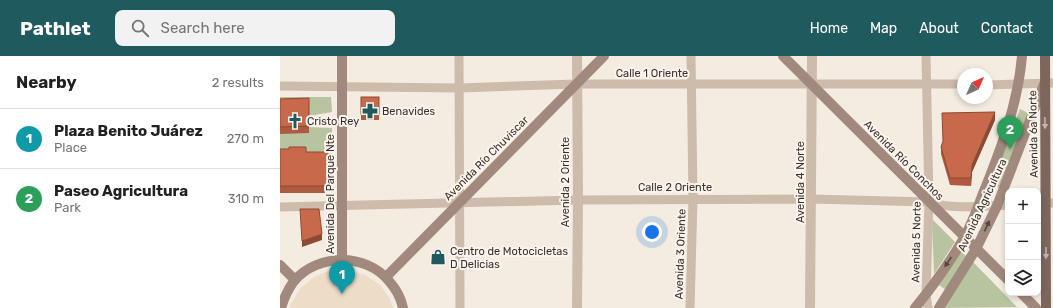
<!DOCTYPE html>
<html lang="en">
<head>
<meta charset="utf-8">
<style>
  :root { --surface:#fff; --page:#f2f2f2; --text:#202124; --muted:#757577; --line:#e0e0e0; --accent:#1f5a5e }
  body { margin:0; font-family:Rubik,sans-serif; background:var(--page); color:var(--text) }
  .controls { position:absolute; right:12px; bottom:12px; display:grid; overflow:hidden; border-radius:8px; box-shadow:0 2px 6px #0003 }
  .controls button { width:36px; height:36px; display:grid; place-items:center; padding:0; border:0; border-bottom:1px solid var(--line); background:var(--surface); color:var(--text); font:20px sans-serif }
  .compass { position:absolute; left:677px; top:12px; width:36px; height:36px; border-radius:50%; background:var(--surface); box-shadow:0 2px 6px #0003; rotate:45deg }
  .you { position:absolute; left:372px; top:176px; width:14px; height:14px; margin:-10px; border:3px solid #fff; border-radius:50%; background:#1a73e8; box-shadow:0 0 0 6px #1a73e833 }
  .badge { display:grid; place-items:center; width:26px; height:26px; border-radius:50%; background:var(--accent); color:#fff; font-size:13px; font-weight:700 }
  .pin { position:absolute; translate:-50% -33px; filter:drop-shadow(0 1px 2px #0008) }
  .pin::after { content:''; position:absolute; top:21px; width:14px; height:12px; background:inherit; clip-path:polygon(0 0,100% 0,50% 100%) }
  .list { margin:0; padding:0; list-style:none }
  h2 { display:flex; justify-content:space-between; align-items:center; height:52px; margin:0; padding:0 16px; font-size:17px }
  h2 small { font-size:13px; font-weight:400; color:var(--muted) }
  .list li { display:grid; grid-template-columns:26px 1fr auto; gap:12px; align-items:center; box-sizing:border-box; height:60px; padding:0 16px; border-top:1px solid var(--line) }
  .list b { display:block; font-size:15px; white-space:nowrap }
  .list p { margin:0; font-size:13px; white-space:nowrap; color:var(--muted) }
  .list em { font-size:13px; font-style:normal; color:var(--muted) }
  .icon { flex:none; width:22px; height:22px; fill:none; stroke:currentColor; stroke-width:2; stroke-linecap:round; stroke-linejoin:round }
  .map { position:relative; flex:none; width:773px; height:252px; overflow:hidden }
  header { display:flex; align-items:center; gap:24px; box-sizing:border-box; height:56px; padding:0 20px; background:var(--accent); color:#fff }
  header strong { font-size:19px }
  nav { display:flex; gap:22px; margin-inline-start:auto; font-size:14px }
  .search { width:280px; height:36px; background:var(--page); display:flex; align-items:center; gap:10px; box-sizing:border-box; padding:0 14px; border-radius:8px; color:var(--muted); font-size:15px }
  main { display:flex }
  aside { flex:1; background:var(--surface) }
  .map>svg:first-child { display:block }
</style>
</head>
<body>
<header>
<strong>Pathlet</strong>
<div class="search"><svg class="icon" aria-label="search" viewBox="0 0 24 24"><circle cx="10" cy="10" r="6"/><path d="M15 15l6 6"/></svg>Search here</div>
<nav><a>Home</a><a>Map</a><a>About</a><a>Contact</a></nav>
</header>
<main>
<aside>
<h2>Nearby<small>2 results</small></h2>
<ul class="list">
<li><span class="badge" style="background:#0f9aa8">1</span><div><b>Plaza Benito Juárez</b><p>Place</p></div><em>270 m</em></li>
<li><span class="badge" style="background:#2e9e5b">2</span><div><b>Paseo Agricultura</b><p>Park</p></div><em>310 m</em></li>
</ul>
</aside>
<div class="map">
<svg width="773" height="252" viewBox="0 0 773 252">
  <rect width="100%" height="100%" fill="#f4ebe1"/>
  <g fill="#b8c4a0">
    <path d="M0,41H51L52,56L29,60V71L52,72V103L0,101Z"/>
    <path d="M740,53L748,57L720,132L711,129Z"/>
    <path d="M652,163L675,186L654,218Z"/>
    <path d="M681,195L687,201L666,234L659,229Z"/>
    <path d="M693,206L737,251L663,252Z"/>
  </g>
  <path fill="#ecdcc8" d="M51,214H68L85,219L100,229L110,243L113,252H10L11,248L20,233L34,221Z"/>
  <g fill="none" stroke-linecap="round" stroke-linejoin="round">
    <g stroke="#cdbbac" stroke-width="9">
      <path d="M179,0L180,252"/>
      <path d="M646,0L649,146L646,239L648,252"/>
      <path d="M707,29L773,27"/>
      <path d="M0,30L179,32L296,28H683"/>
      <path d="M758,147H773"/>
      <path d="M0,151L298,144L532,143L649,146C675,154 701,150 728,149"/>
      <path d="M410,252L413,143L411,0"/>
    </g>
    <g stroke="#cdbbac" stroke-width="10">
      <path d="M297,0L298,144L297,252"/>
      <path d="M530,252L532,0"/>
    </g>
    <g stroke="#a18a7d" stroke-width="10">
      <path d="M62,0V203"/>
      <path d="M503,0L728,224"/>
      <path d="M0,209L15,224"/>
      <path d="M106,221L324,0"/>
      <path d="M741,237L756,252"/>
      <path d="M1,252C4,242 8,233 14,225C38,197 86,197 109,225C116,233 121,242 123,252"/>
      <path d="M635,252C653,230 670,206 684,182C691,169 697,154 702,140C720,96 738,48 742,0"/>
      <path d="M659,252L696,193L717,150L764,28"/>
    </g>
    <path stroke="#7d675c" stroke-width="10" d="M765,0L766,252"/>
  </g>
  <g fill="#ac5a40">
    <rect x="81" y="41" width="18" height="23"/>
    <path d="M29,42V77L0,78V43Z"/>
    <path d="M715,64L692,116L691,130L670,129L661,98V91Z"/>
    <path d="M0,93L26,96L48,102L52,129L44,137H0Z"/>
  </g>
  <g fill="#8c4a34">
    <path d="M715,56V64L692,116L691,130V122L692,109Z"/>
    <path d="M52,122V129L44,137V130Z"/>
    <path d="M42,178V184L22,191V185Z"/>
  </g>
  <g fill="#c8694b" stroke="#8c4a34">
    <rect x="81" y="41" width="18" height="17"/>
    <path d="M29,42V70L0,71V43Z"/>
    <path d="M715,56L692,109L691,122H670L661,91L663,85L662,57Z"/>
    <path d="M9,91H26V96H48V102H52V122L44,130H0V93H9Z"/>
    <path d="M20,153H39L42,178L22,185Z"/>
  </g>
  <defs><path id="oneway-solid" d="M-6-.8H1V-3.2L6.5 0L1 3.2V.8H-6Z"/></defs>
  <g fill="#c2b5ac">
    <use href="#oneway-solid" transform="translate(765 67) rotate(89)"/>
    <use href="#oneway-solid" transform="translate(766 197) rotate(90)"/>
  </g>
  <g fill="#544640">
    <use href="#oneway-solid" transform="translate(707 170) rotate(-65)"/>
    <use href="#oneway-solid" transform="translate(668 206) rotate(124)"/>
  </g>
  <defs>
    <symbol id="pharmacy-bare" viewBox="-9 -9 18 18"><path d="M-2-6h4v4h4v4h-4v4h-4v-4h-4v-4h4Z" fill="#1f5a5e" stroke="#fbf5ee" stroke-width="2.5" paint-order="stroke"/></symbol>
    <symbol id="church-bare" viewBox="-9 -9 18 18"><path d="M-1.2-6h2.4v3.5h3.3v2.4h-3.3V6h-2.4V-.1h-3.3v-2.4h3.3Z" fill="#1f5a5e" stroke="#fbf5ee" stroke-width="2.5" paint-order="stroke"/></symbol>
    <symbol id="shop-bare" viewBox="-9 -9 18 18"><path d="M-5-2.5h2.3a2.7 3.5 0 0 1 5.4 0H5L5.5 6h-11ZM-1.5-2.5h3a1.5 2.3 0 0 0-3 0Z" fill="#1f5a5e" stroke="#fbf5ee" stroke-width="2.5" paint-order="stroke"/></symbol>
  </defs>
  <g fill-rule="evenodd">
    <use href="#pharmacy-bare" x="79" y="44" width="22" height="22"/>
    <use href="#church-bare" x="4" y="54" width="22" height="22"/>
    <use href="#shop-bare" x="147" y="190" width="22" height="22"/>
  </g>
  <g text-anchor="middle" stroke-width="4" stroke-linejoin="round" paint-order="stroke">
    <g font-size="11" fill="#3b302b" stroke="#fbf5ee">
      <text x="372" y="21">Calle 1 Oriente</text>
      <text transform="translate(753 78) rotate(-91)" y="4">Avenida 6a Norte</text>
      <text transform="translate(206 102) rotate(-45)" y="4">Avenida Río Chuviscar</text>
      <text transform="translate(624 104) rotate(45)" y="4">Avenida Río Conchos</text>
      <text transform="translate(285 126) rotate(-90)" y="4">Avenida 2 Oriente</text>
      <text transform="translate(520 126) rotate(-90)" y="4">Avenida 4 Norte</text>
      <text x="395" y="135">Calle 2 Oriente</text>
      <text transform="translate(50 138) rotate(-90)" y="4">Avenida Del Parque Nte</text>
      <text transform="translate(702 149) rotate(-65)" y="4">Avenida Agricultura</text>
      <text transform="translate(636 186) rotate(-89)" y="4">Avenida 5 Norte</text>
      <text transform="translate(400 198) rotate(-88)" y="4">Avenida 3 Oriente</text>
    </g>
    <g font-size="11" fill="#3b302b" stroke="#fbf5ee" text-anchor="start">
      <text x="102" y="59">Benavides</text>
      <text x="27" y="69">Cristo Rey</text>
      <text x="170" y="199">Centro de Motocicletas<tspan x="170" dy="13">D Delicias</tspan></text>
    </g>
  </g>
</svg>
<div class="controls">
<button>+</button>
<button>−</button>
<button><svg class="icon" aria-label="layers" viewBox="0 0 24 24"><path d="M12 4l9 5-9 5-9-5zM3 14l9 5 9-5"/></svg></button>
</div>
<svg class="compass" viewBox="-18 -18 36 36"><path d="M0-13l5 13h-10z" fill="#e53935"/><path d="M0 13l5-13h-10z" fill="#757577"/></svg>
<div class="you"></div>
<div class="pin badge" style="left:62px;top:238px;background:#0f9aa8">1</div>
<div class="pin badge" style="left:730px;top:93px;background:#2e9e5b">2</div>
</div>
</main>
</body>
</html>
